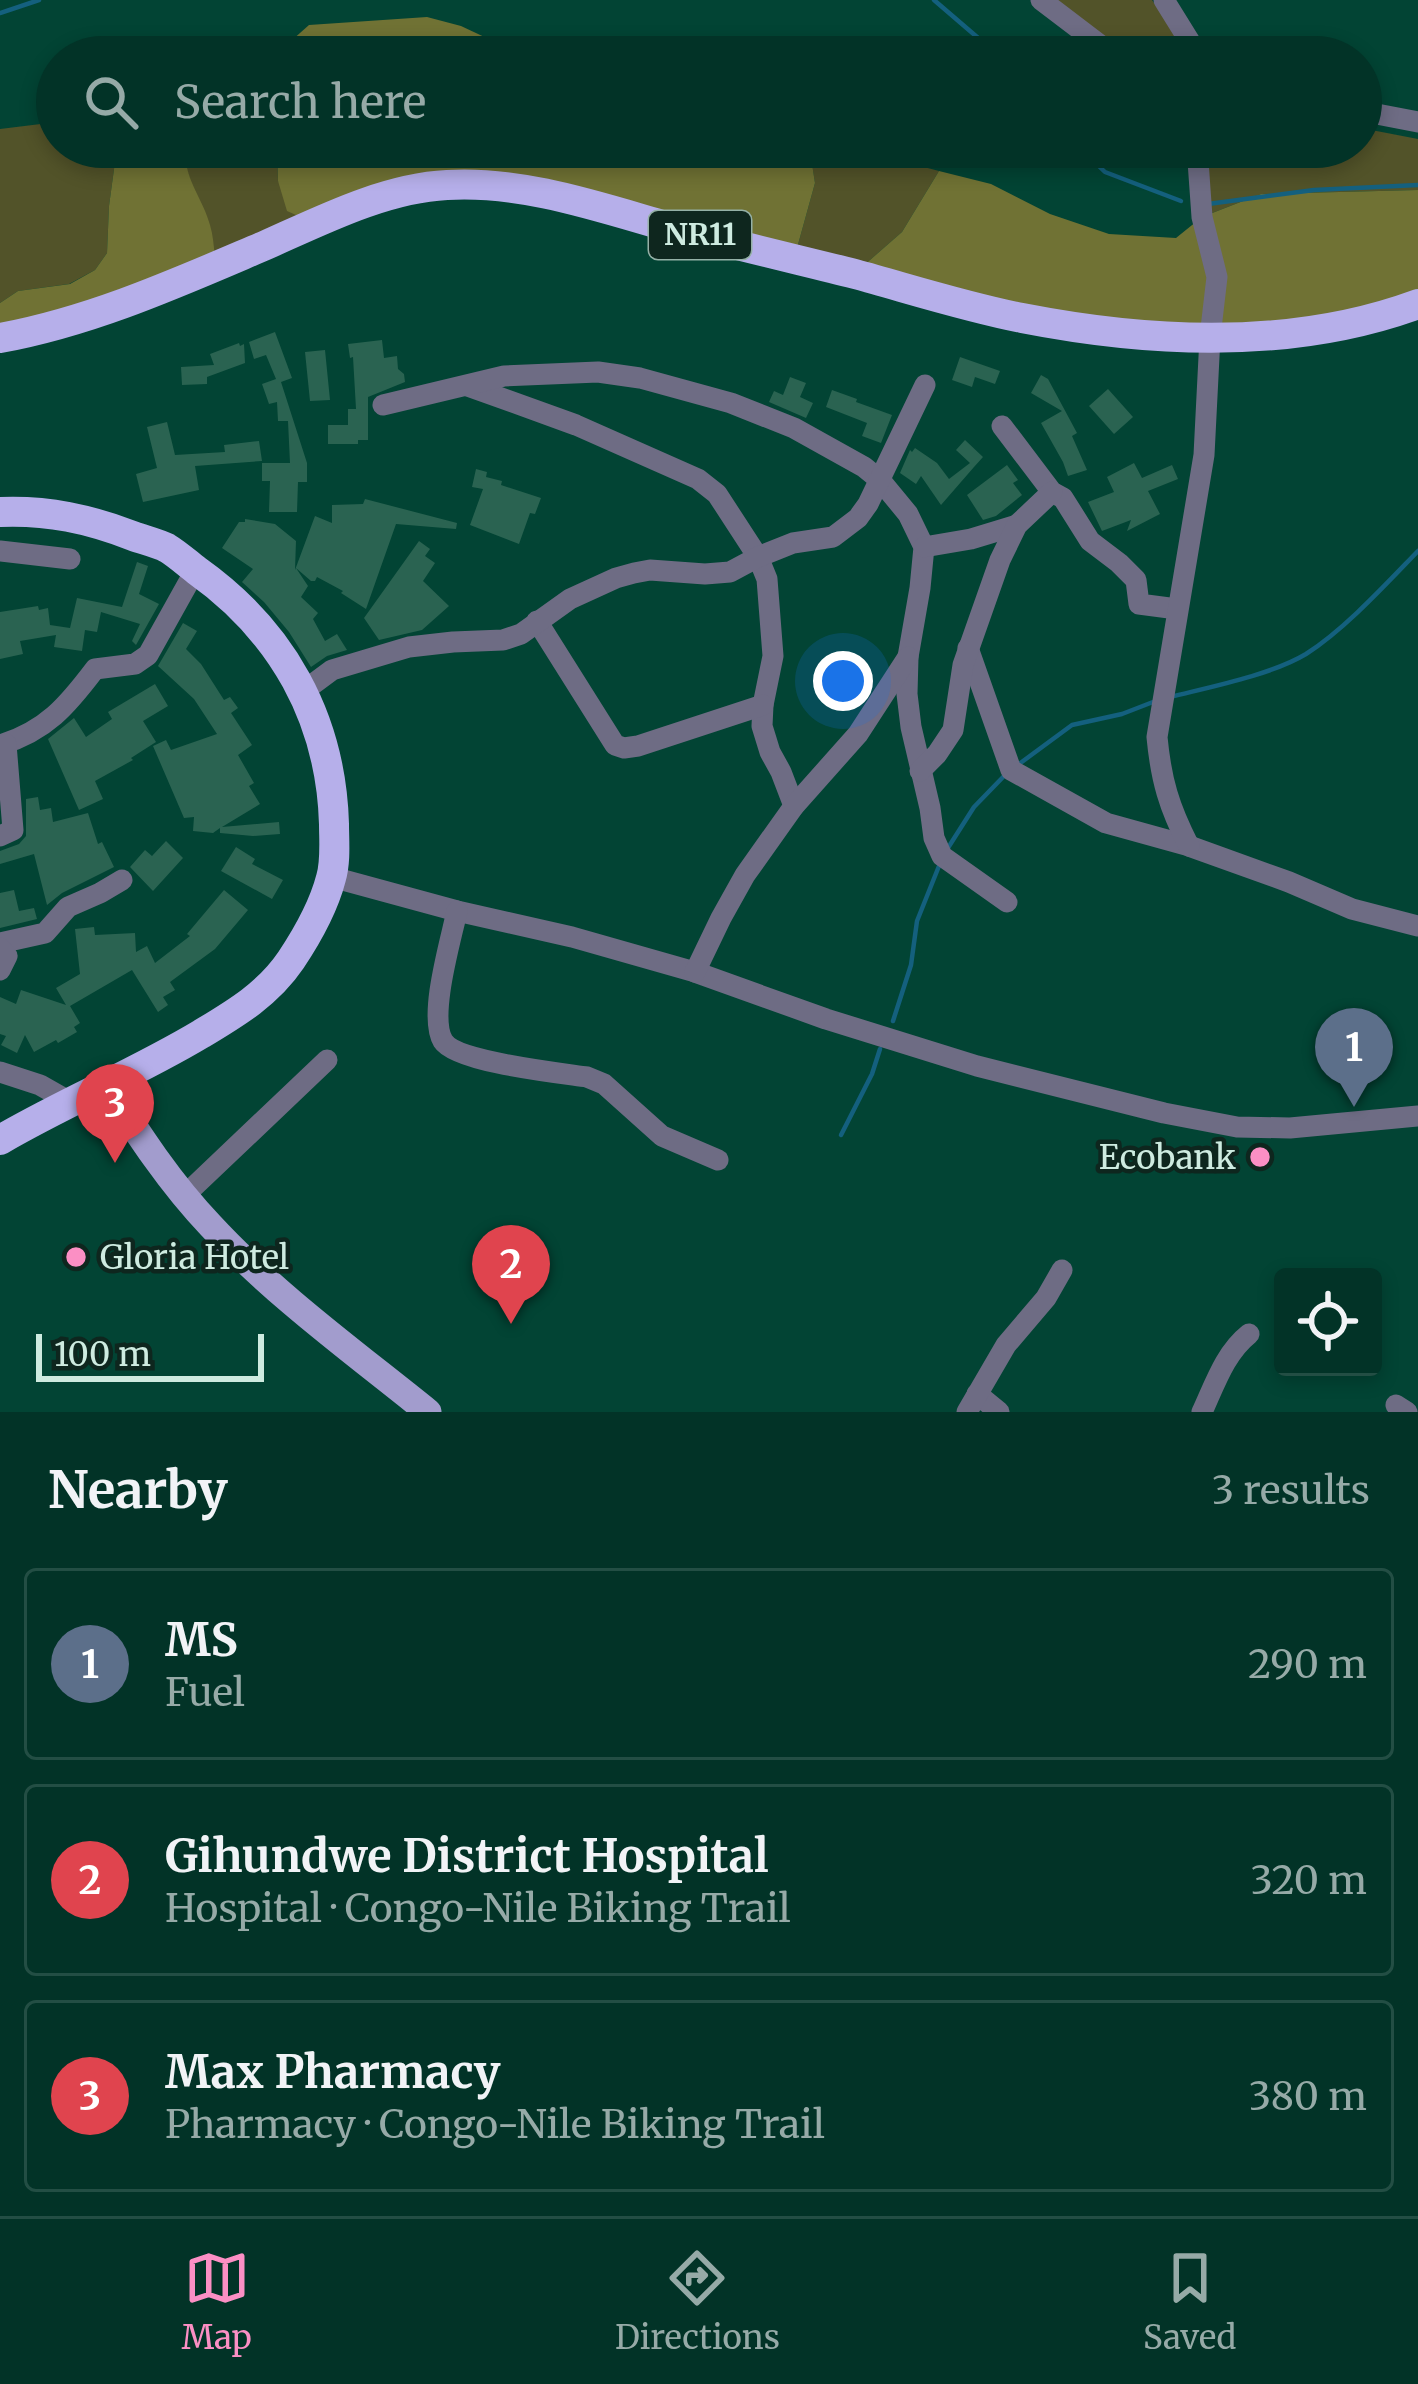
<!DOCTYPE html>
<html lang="en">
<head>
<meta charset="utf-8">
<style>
  :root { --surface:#023327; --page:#0c3b2f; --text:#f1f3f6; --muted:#96aaa7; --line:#234e44; --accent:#fb8fc4 }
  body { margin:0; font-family:Merriweather,serif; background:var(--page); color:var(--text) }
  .controls { position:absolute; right:36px; bottom:36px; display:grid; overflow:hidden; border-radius:12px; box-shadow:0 6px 18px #0003 }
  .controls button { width:108px; height:108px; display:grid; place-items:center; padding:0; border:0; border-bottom:3px solid var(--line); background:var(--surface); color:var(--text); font:60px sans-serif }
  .scale { position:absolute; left:36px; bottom:30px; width:228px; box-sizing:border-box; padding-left:12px; border:6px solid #ceebe0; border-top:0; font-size:33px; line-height:42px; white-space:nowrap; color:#ceebe0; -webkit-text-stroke:9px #0e261e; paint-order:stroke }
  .you { position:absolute; left:843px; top:681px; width:42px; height:42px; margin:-30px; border:9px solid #fff; border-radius:50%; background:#1a73e8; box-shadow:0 0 0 18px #1a73e833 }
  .badge { display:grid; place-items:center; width:78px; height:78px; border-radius:50%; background:var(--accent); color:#fff; font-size:39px; font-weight:700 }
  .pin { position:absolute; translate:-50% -99px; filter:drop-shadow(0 3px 6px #0008) }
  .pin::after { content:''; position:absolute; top:63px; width:42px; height:36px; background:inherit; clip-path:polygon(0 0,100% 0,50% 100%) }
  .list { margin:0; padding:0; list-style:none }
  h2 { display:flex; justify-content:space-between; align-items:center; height:156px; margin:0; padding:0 48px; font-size:51px }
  h2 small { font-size:39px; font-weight:400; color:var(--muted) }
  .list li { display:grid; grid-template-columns:78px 1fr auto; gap:36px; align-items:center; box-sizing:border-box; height:192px; margin:0 24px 24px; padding:0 24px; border:3px solid var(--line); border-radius:12px }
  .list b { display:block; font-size:45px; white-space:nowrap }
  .list p { margin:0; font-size:39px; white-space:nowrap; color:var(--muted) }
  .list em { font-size:39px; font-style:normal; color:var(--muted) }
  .icon { flex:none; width:66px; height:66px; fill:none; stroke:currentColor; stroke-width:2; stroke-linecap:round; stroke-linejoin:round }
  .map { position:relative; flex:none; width:1418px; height:1412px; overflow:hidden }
  .search { position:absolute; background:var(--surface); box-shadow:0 6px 18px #0003; left:36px; right:36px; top:36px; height:132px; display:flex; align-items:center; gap:30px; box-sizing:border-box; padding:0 42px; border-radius:66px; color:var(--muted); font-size:45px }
  .sheet { height:804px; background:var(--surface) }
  nav { display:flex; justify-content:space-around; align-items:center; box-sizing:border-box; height:168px; border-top:3px solid var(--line); background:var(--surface); font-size:33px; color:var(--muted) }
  nav a { display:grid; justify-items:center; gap:6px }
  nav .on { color:var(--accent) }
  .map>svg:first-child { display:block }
</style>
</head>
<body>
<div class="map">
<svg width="1418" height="1412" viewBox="0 0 1418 1412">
  <rect width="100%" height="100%" fill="#024434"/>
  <g fill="#525329">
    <path d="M1041,0H1152L1192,57H1116Z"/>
    <path d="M57,122V147H117L109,206L107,253L95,270L69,284L18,291L0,303V129Z"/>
    <path d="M1361,128L1418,139V190L1261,194L1202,217L1197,147H1361Z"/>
    <path d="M186,147H277L278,181L314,223L216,266L184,160Z"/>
    <path d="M803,147H849L939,171L902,232L854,274L794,259L815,183L810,152Z"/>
  </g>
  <g fill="#707234">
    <path d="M427,17L461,26L527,57H287L291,41L309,25Z"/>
    <path d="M117,147H186C182,177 203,198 210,225C214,238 214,253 216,266L0,338V303L18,291L70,284L95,270L107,253L109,206Z"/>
    <path d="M277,147H803L810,151L815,183L794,259L490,186L314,223L287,211L278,181Z"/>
    <path d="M939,171L991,184L1050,214L1109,234L1176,238L1202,217L1261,194L1418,190V304L1210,337L854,274L902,232Z"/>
  </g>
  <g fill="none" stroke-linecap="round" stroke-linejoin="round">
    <g stroke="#14607e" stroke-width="4.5">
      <path d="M934,0L984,43L997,57"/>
      <path d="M0,13L39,0"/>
      <path d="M1079,147L1105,172L1181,201"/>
      <path d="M1208,204L1314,190L1418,185"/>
      <path d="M1170,697C1210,687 1271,675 1306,654C1345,629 1386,584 1418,551"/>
      <path d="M1019,764L1072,725L1122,714L1153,702"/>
      <path d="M946,851L974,807L1005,775"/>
      <path d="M893,1021L911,965L917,921L941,861"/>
      <path d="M841,1135L872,1074L880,1049"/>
    </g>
  </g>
  <g fill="#2a6351">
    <path d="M275,332L292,378L281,382L307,463V482H298L297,512H269L270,481H262V463H290L288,421H278L277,402L269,404L262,384L276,379L266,355L254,359L249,342Z"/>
    <path d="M382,340L384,358L397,356L398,369L404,374L405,382L368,397V440H358V444H328V425H348V409H356L353,357L350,358L348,344Z"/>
    <path d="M239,343L240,346L244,344L245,363L207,377V384L182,385L181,367L214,365L210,354Z"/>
    <path d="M325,350L330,400L310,401L305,352Z"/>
    <path d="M960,357L1000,371L995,384L975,377L972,387L952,380Z"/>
    <path d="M1041,375L1048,379L1077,433L1072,436L1087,470L1068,476L1063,462L1041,423L1062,411L1031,393Z"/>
    <path d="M790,377L806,383L800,397L813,403L806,418L769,402L774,391L783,395Z"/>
    <path d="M1108,389L1133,417L1114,434L1089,406Z"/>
    <path d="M832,390L857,399L856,402L892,415L881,443L862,436L867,423L826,407Z"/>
    <path d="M167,422L175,455L225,452L224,445L259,441L262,461L195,466L199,490L143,502L136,474L157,468L147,427Z"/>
    <path d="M965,440L983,457L974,467L972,465L974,467L941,505L921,476L916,484L900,473L910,450L912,452L915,448L937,463L949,479L970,463L956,450Z"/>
    <path d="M1134,463L1142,478L1172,465L1178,479L1148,491L1160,514L1127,531L1131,520L1102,531L1088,502L1114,492L1107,477Z"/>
    <path d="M1007,465L1018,480L1013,483L1022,495L996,516L983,520L967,495Z"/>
    <path d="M476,469L487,472L486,477L502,481L501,485L541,498L535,514L530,513L519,544L470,525L483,489L472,487Z"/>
    <path d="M365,499L457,523L456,529L396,524L366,609L341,593L343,591L317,577L315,581H311L296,568L308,586L301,597L318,613L313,619L325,641L337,634L347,650L327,656L311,667L289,632L264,602L242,582L253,569L222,548L239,522H245V519L275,524L296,541L295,570L315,516L332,523V505L363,504Z"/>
    <path d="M419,541L430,549L425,556L435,563L423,581L449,606L422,630L379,640L364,618Z"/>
    <path d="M137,562L148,566L139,594L159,604L136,645L132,641L140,624L101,612L97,632L85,630L82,651L54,647L56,635L20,641L23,654L0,659V612L38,606L39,610L48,608L50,625L70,628L77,598L122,607Z"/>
    <path d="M183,623L197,631L186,649L201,664L224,700L230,697L238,708L231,713L252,745L238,755L254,783L249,786L260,804L222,827L279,822L280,834L253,836L220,833V828L213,833L193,831L194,817L184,818L153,746L166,740L171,750L217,734L194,699L158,666Z"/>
    <path d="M155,684L168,706L143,721L156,742L131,758L133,760L95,781L103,799L79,810L48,739L74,718L86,737L112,719L108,712Z"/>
    <path d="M38,797L40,810L51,808L53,822L88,813L98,844L102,842L114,867L62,893L47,905L34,854L0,864V851L19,844L26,836V799Z"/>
    <path d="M166,841L183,858L153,891L130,867L145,850L152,856Z"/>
    <path d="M236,847L255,859L252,864L283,880L272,899L221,871Z"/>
    <path d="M14,890L19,911L34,908L37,919L0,928V893Z"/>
    <path d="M224,890L248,910L215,949L170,982L175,990L163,997L168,1005L158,1012L132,970L70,1006L80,1023L74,1027L77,1032L58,1043L56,1040L34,1052L25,1035L17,1053L1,1045L6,1036L0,1034V997L16,1004L21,990L66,1005L56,988L80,974L75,929L94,927L95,935L135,933L136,952L147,946L155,963L190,936L187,934Z"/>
  </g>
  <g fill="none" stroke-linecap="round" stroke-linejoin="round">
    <g stroke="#6e6c84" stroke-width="21">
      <path d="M1041,0L1116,57"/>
      <path d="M1164,0L1195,50L1204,57"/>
      <path d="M1361,111L1418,122"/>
      <path d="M468,386L576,425L698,479L717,494L758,557L767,579L773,656L763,705L762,726L770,752L781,772L794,806"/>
      <path d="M383,405L504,376L598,372L640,378L731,403L794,428L864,467L880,480L908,514L924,547L920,588L908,657L907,694L911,727L930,808L934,838L942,856L1007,902"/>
      <path d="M1002,426L1052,492L1063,498L1090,541L1119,563L1136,580L1139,604L1177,609"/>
      <path d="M924,547L971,539L1017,525"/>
      <path d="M0,551L70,559"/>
      <path d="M537,621L615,745L624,748L638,746L763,705"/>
      <path d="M968,648L1011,770L1106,823L1189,846L1289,882L1352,909L1418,926"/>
      <path d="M301,693L332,670L409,647L453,642L503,640L521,634L570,599L616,578L634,573L650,570L705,574L730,572L758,557L793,543L833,537L858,518L868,504L925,385"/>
      <path d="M0,745C46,731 67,706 95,669L135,664L148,655L196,569"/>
      <path d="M920,771L937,754L953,730L963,665L1000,560L1017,525L1052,492"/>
      <path d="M0,836L13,830L6,744"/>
      <path d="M1189,846C1169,807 1161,780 1157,737L1204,455L1210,337L1217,277L1202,217L1197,147"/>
      <path d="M332,877L457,911L572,937L695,972L826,1019L977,1066L1164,1113L1237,1127L1290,1128L1418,1116"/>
      <path d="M457,911C451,940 428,1016 443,1041C456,1062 560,1073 587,1077L604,1084L662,1136L718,1160"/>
      <path d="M0,943L45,933L68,907L100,893L122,880"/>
      <path d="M0,948L7,956L0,970"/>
      <path d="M695,972L721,918L745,875L794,806L858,734L908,657"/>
      <path d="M0,1072L40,1085L70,1102"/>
      <path d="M184,1196L327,1060"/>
      <path d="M977,1394L999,1412"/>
      <path d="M1396,1405L1407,1412"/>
      <path d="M967,1412L1006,1345L1046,1298L1062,1270"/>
      <path d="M1202,1412C1215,1384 1225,1353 1249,1334"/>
    </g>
    <path stroke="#a29ccd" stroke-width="27" d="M107,1085C138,1134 170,1183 211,1226C275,1295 355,1353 428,1412"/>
    <g stroke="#b6afea" stroke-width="30">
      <path d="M0,338C93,321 179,282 266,245C322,220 385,188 447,185C528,180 610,211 687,232C743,247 799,260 855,274C910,289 966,307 1022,318C1150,343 1293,350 1418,304"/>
      <path d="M0,512C48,510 89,519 133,536C144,540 157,543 167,548C177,554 187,563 196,570C282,631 331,718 334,824C334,841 336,861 331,878C324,905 307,936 291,960C268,994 236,1013 201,1034C136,1073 65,1102 0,1140"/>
    </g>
  </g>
  <g fill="#fb8fc4" stroke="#0e261e" stroke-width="4.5">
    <circle cx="1260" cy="1157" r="12"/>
    <circle cx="76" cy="1257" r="12"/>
  </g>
  <g text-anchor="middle" stroke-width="9" stroke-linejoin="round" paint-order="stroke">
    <rect fill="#0e261e" stroke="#94b0a6" stroke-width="3" x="649" y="211" width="102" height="48" rx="9"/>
    <g font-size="30" font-weight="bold" fill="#ceebe0">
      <text x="700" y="245">NR11</text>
    </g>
    <g font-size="33" fill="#ceebe0" stroke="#0e261e" text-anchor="end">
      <text x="1236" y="1169">Ecobank</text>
      <text x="100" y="1269" text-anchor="start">Gloria Hotel</text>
    </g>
  </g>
</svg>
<div class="controls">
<button><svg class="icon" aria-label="locate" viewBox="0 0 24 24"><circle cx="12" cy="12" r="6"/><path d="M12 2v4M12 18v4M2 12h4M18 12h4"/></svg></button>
</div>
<div class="scale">100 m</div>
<div class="you"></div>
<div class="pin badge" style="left:1354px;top:1107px;background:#5c6f8a">1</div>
<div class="pin badge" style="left:511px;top:1324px;background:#e0444e">2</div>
<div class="pin badge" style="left:115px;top:1163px;background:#e0444e">3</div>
<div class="search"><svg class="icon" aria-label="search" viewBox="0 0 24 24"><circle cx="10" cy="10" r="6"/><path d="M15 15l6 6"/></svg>Search here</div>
</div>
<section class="sheet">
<h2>Nearby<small>3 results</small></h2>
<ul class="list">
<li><span class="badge" style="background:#5c6f8a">1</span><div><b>MS</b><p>Fuel</p></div><em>290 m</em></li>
<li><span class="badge" style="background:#e0444e">2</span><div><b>Gihundwe District Hospital</b><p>Hospital · Congo-Nile Biking Trail</p></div><em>320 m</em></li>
<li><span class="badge" style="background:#e0444e">3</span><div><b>Max Pharmacy</b><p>Pharmacy · Congo-Nile Biking Trail</p></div><em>380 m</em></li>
</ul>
</section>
<nav>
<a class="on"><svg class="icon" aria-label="map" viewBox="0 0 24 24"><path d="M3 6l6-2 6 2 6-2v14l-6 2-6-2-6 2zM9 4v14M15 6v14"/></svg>Map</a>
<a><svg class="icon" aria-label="directions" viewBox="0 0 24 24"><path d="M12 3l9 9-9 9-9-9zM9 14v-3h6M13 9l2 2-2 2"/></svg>Directions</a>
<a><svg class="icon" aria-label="saved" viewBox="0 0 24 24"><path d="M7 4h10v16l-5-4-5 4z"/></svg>Saved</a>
</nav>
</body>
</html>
